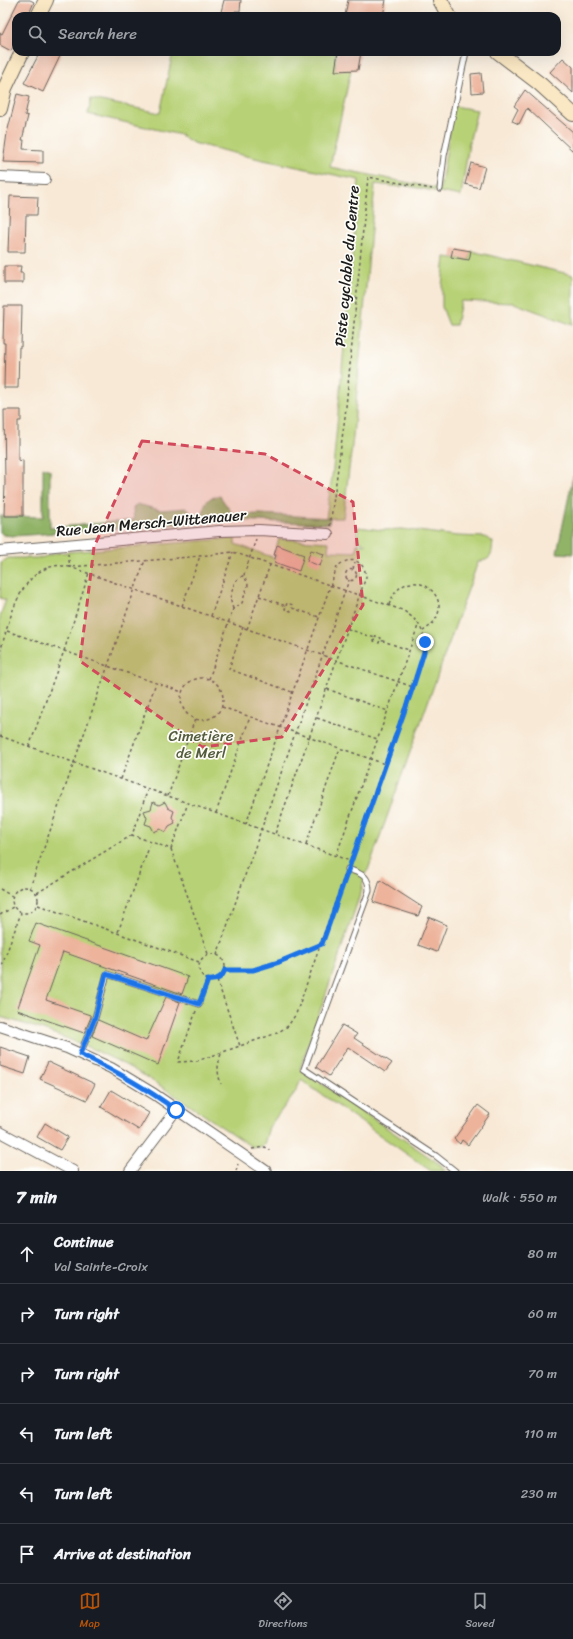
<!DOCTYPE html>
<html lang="en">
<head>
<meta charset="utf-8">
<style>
  :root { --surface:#171b24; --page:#20242c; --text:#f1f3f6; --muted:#9ea1a6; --line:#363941; --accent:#b45309 }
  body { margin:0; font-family:Sriracha,sans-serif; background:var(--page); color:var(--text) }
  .stop { position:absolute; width:12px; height:12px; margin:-9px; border:3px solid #1a73e8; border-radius:50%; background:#fff }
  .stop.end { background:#1a73e8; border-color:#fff; box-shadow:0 1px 4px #0008 }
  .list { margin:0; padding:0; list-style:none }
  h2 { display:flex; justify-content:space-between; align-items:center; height:52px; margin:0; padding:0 16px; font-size:17px }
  h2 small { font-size:13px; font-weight:400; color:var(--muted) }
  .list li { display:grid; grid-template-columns:26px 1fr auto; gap:12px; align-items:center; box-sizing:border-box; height:60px; padding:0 16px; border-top:1px solid var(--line) }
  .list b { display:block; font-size:15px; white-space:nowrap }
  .list p { margin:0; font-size:13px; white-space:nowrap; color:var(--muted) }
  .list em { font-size:13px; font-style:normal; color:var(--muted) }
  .icon { flex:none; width:22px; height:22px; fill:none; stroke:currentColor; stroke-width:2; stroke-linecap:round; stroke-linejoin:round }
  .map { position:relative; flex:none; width:573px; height:1171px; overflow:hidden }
  .search { position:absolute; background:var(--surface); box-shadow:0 4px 16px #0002; left:12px; right:12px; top:12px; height:44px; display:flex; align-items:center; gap:10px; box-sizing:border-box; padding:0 14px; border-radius:12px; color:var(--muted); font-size:15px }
  .sheet { height:412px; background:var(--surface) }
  nav { display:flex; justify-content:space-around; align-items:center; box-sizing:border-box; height:56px; border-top:1px solid var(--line); background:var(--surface); font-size:11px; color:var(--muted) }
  nav a { display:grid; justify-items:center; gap:2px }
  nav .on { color:var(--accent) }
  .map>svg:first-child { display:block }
</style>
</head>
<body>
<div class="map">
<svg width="573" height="1171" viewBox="0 0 573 1171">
  <rect width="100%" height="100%" fill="#fdfcf7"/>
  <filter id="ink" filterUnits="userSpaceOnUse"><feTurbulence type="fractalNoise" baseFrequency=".025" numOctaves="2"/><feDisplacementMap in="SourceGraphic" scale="8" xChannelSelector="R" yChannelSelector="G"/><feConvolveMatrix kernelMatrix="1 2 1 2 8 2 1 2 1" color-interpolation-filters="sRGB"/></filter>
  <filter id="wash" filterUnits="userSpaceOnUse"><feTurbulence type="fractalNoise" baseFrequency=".012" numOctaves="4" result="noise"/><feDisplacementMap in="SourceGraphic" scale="16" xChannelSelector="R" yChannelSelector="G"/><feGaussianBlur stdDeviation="0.9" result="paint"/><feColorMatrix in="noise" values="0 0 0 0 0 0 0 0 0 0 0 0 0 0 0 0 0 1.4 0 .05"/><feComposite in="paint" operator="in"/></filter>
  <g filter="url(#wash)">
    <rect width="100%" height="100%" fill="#f8e9d6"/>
    <g fill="#b7d176" stroke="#6a7649">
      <path d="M173,52H336L335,71L351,70L330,167L440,189L454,106L477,110L469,143L461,196L402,185L401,187L375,184L353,437L343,518H326L333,469L359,180L259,159L193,143L181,135L88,114L91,99L160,113Z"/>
      <path d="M471,251L573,275V325L514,303L461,301L456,325H449L442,307V286L445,257L469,260Z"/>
      <path d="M358,527L382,530L402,529L457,536L485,537L493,542C491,556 493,559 478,562L368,870L364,875L362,889L300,1069L441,1165L445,1171H431L301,1080L296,1091L269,1127L264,1144L259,1147H252C218,1125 185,1101 151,1080C105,1051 52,1031 0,1017V616L6,600L0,598L1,563L8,558H40L57,553L235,538V544L275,558L276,556L274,555L279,539L329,542L328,551L356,552L357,544L365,545V543L357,541Z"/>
    </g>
    <g fill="#91b367" stroke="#566842">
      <path d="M43,467L50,470V528L134,520L133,508L137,504L160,510L187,508L193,516L203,515C205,502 205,498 220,496L233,515L260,514L330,518L329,524L235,520L14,536L3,535L0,532V516L43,517Z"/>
      <path d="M573,476V554L557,553Z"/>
    </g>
    <g id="blocks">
      <g fill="#edb39b">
        <path d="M19,0H30L34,2L28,16H16V41L11,51L0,45V33L2,34Z"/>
        <path d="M224,0H241L240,11H235L234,16H220Z"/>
        <path d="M348,0H386L383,16H345Z"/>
        <path d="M40,52H62L43,92L24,83Z"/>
        <path d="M338,52H361L358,70L335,71Z"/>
        <path d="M563,58L573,67V93L550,72Z"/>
        <path d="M481,73L483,92L472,93L471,74Z"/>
        <path d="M525,90L573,132V151L527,108L519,124L512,121L518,109L514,106Z"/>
        <path d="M17,94L29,97L25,115L28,116L22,140H24L23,149L43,150V163L3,162L7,133Z"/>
        <path d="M471,163L485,167L479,188L465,184Z"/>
        <path d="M10,196L38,197L37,215H26L25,252H8Z"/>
        <path d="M453,248L471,251L469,260L451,257Z"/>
        <path d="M4,266H21L20,273H23V283H4Z"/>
        <path d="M4,306H22L21,347H19L18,388H4L5,343H3Z"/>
        <path d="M4,410H21V421H18V461L23,460V516H4L5,482Z"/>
        <path d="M277,545L304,555L299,571L274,562L276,555H274Z"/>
        <path d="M311,550L324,554L320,566L307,561Z"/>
        <path d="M153,802L159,805L165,802L168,808L174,811L172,817L175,823L169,826L166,832L160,829L154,832L151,826L145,824L147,818L144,811L151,809Z"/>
        <path d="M380,880L422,907L418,916L373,902Z"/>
        <path d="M429,917L447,925L437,952L418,945Z"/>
        <path d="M36,923L188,977L182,994L63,952L46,1000L90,1015L91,1017L84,1033L17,1010L40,945L29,941Z"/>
        <path d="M166,997L180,1002L158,1065L92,1036L98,1020L146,1041Z"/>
        <path d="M342,1025L357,1034L354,1038L392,1063L385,1072L348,1047L329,1076L316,1067Z"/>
        <path d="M0,1047L30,1057L25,1074L0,1066Z"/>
        <path d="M48,1062L95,1084L87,1100L40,1079Z"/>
        <path d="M111,1090L149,1113L139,1130L101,1107Z"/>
        <path d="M478,1105L490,1114L468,1145L462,1140L460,1144L454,1139Z"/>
        <path d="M45,1123L68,1137L60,1150L37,1137Z"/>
      </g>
    </g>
  </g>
  <g filter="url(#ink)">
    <use href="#blocks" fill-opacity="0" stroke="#69645d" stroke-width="1"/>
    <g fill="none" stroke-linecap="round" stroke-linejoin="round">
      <defs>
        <g id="lane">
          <path d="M440,189L444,156L466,52"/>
          <path d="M348,869C361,874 369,875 369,891L304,1069L436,1156L455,1171"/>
          <path d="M80,1054L95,1018L107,974L199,1004"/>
        </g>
        <g id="street">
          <path d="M0,177L45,179"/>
          <path d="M0,551L219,531L259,530L328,534"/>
          <path d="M0,1026L67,1048L111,1068L154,1094L266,1171"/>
          <path d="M0,1132L73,1171"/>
          <path d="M130,1171L176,1110"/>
        </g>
        <g id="secondary">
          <path d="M440,0L449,16"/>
          <path d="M38,16L46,0"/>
          <path d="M498,52L540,84L573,114"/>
          <path d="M0,109L5,88L22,52"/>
        </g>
      </defs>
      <use href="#lane" stroke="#69645d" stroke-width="7"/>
      <use href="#street" stroke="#69645d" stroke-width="12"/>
      <use href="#secondary" stroke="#69645d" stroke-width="16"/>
      <g stroke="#69645d" stroke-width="1.5" stroke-dasharray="3 3" stroke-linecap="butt">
        <path d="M330,526L345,417L368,177L432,189"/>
        <path d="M68,554L70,567L413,687"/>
        <path d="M353,569L355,562"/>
        <circle cx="351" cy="575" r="5.5"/>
        <path d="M259,596L286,606L285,609L291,611L292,608L319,617"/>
        <path d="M389,605C406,554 468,603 423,631"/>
        <path d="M182,606L200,556"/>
        <path d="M286,606L287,603L293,605L292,608"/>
        <path d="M233,609L230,598L235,581L244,575"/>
        <path d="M211,616L233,552"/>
        <path d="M243,627L229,669L292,692"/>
        <path d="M247,629L270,565"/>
        <path d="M348,629L375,638L374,641L379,643L380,640L409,650"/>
        <path d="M7,631L182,692"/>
        <path d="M375,638L376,636L381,638L380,640"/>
        <path d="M0,652C9,623 18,573 54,566C59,565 65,566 70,567L200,556L233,552L402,610C420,621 425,630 424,652L350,862"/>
        <circle cx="202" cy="699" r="21"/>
        <path d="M209,679L233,609L242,603L248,585L244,575L256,539"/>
        <path d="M327,689L388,711"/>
        <path d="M222,707L385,764"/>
        <path d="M317,718L377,739"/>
        <path d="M0,736L350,861"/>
        <path d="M29,747L64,651L89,573"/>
        <path d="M121,779L156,683"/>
        <path d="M148,789L132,835L171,849L188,803"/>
        <path d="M168,796L195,719"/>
        <path d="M216,813L250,717"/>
        <path d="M246,824L337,567C349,555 365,560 366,577L275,834"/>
        <path d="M306,844L340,748"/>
        <path d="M171,849L208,954"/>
        <path d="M336,856L419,623"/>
        <circle cx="25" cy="900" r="13"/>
        <path d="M30,888L145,560"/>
        <path d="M0,889L12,896"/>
        <path d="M37,893L132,835"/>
        <path d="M38,905L199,962"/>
        <path d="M0,915L13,907"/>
        <path d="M118,932L151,842"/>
        <circle cx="212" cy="967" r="13"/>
        <path d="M217,955L349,580"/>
        <path d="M225,970H253L279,962L322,944"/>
        <path d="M0,971L21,913"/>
        <path d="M217,980L240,1046"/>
        <path d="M201,998L208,980"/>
        <path d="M196,1011L178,1062L197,1061L277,1033L288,1026L296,1014L345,875"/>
        <path d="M221,1054C217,1065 217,1072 221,1084"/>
        <path d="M252,1149L265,1147L270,1150"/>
        <path d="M236,1171L238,1164"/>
      </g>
      <use href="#lane" stroke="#fff" stroke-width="5"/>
      <use href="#street" stroke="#fff" stroke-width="10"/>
      <use href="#secondary" stroke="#fae7c3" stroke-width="14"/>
    </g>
  </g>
  <g fill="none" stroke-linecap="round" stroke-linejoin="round" filter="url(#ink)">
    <path stroke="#1a73e8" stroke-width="5" d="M176,1110C146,1088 114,1070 80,1054L95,1018L106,974L199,1004L208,980C216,981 222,978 225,970H253L279,962L322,944L413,687L424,652L425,642"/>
  </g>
  <path fill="#d1495b" fill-opacity="0.2" stroke="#d1495b" stroke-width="3" stroke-dasharray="8 5" stroke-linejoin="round" d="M142,441L265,454L353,502L363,605L282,737L202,747L80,661L94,547Z"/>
  <g text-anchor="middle" stroke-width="3.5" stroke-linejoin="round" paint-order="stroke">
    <g font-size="15" fill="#1c1c1c" stroke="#fdfcf7">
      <text transform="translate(347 266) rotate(-85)" y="5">Piste cyclable du Centre</text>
      <text transform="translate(151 523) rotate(-5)" y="5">Rue Jean Mersch-Wittenauer</text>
    </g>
    <g font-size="15" fill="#525b3c" stroke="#fdfcf7">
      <text x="201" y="741">Cimetière<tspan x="201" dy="17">de Merl</tspan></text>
    </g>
  </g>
</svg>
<div class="stop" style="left:176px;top:1110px"></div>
<div class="stop end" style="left:425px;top:642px"></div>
<div class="search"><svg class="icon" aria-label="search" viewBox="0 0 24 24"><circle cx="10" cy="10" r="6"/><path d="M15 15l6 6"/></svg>Search here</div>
</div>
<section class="sheet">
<h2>7 min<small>Walk · 550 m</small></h2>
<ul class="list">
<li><svg class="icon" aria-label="ahead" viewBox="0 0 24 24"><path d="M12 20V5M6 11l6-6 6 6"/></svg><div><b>Continue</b><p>Val Sainte-Croix</p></div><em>80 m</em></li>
<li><svg class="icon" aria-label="right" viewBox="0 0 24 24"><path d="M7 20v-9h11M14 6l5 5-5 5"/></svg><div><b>Turn right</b></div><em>60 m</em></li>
<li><svg class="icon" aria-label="right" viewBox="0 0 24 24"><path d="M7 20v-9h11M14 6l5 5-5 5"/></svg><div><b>Turn right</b></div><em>70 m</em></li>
<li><svg class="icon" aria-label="left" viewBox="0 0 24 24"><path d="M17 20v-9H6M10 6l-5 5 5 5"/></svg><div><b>Turn left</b></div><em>110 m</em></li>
<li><svg class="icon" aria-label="left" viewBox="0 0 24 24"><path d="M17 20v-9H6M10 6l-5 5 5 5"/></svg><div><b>Turn left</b></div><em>230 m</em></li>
<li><svg class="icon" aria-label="arrive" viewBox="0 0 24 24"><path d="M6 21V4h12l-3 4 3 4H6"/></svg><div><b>Arrive at destination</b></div></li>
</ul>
</section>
<nav>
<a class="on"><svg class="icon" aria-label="map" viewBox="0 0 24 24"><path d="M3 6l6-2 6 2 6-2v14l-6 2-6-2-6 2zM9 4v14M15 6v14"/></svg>Map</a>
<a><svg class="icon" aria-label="directions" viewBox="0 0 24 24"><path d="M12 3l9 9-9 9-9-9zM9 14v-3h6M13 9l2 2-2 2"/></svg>Directions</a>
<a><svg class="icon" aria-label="saved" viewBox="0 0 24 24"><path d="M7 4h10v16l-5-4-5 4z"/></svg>Saved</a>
</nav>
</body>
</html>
